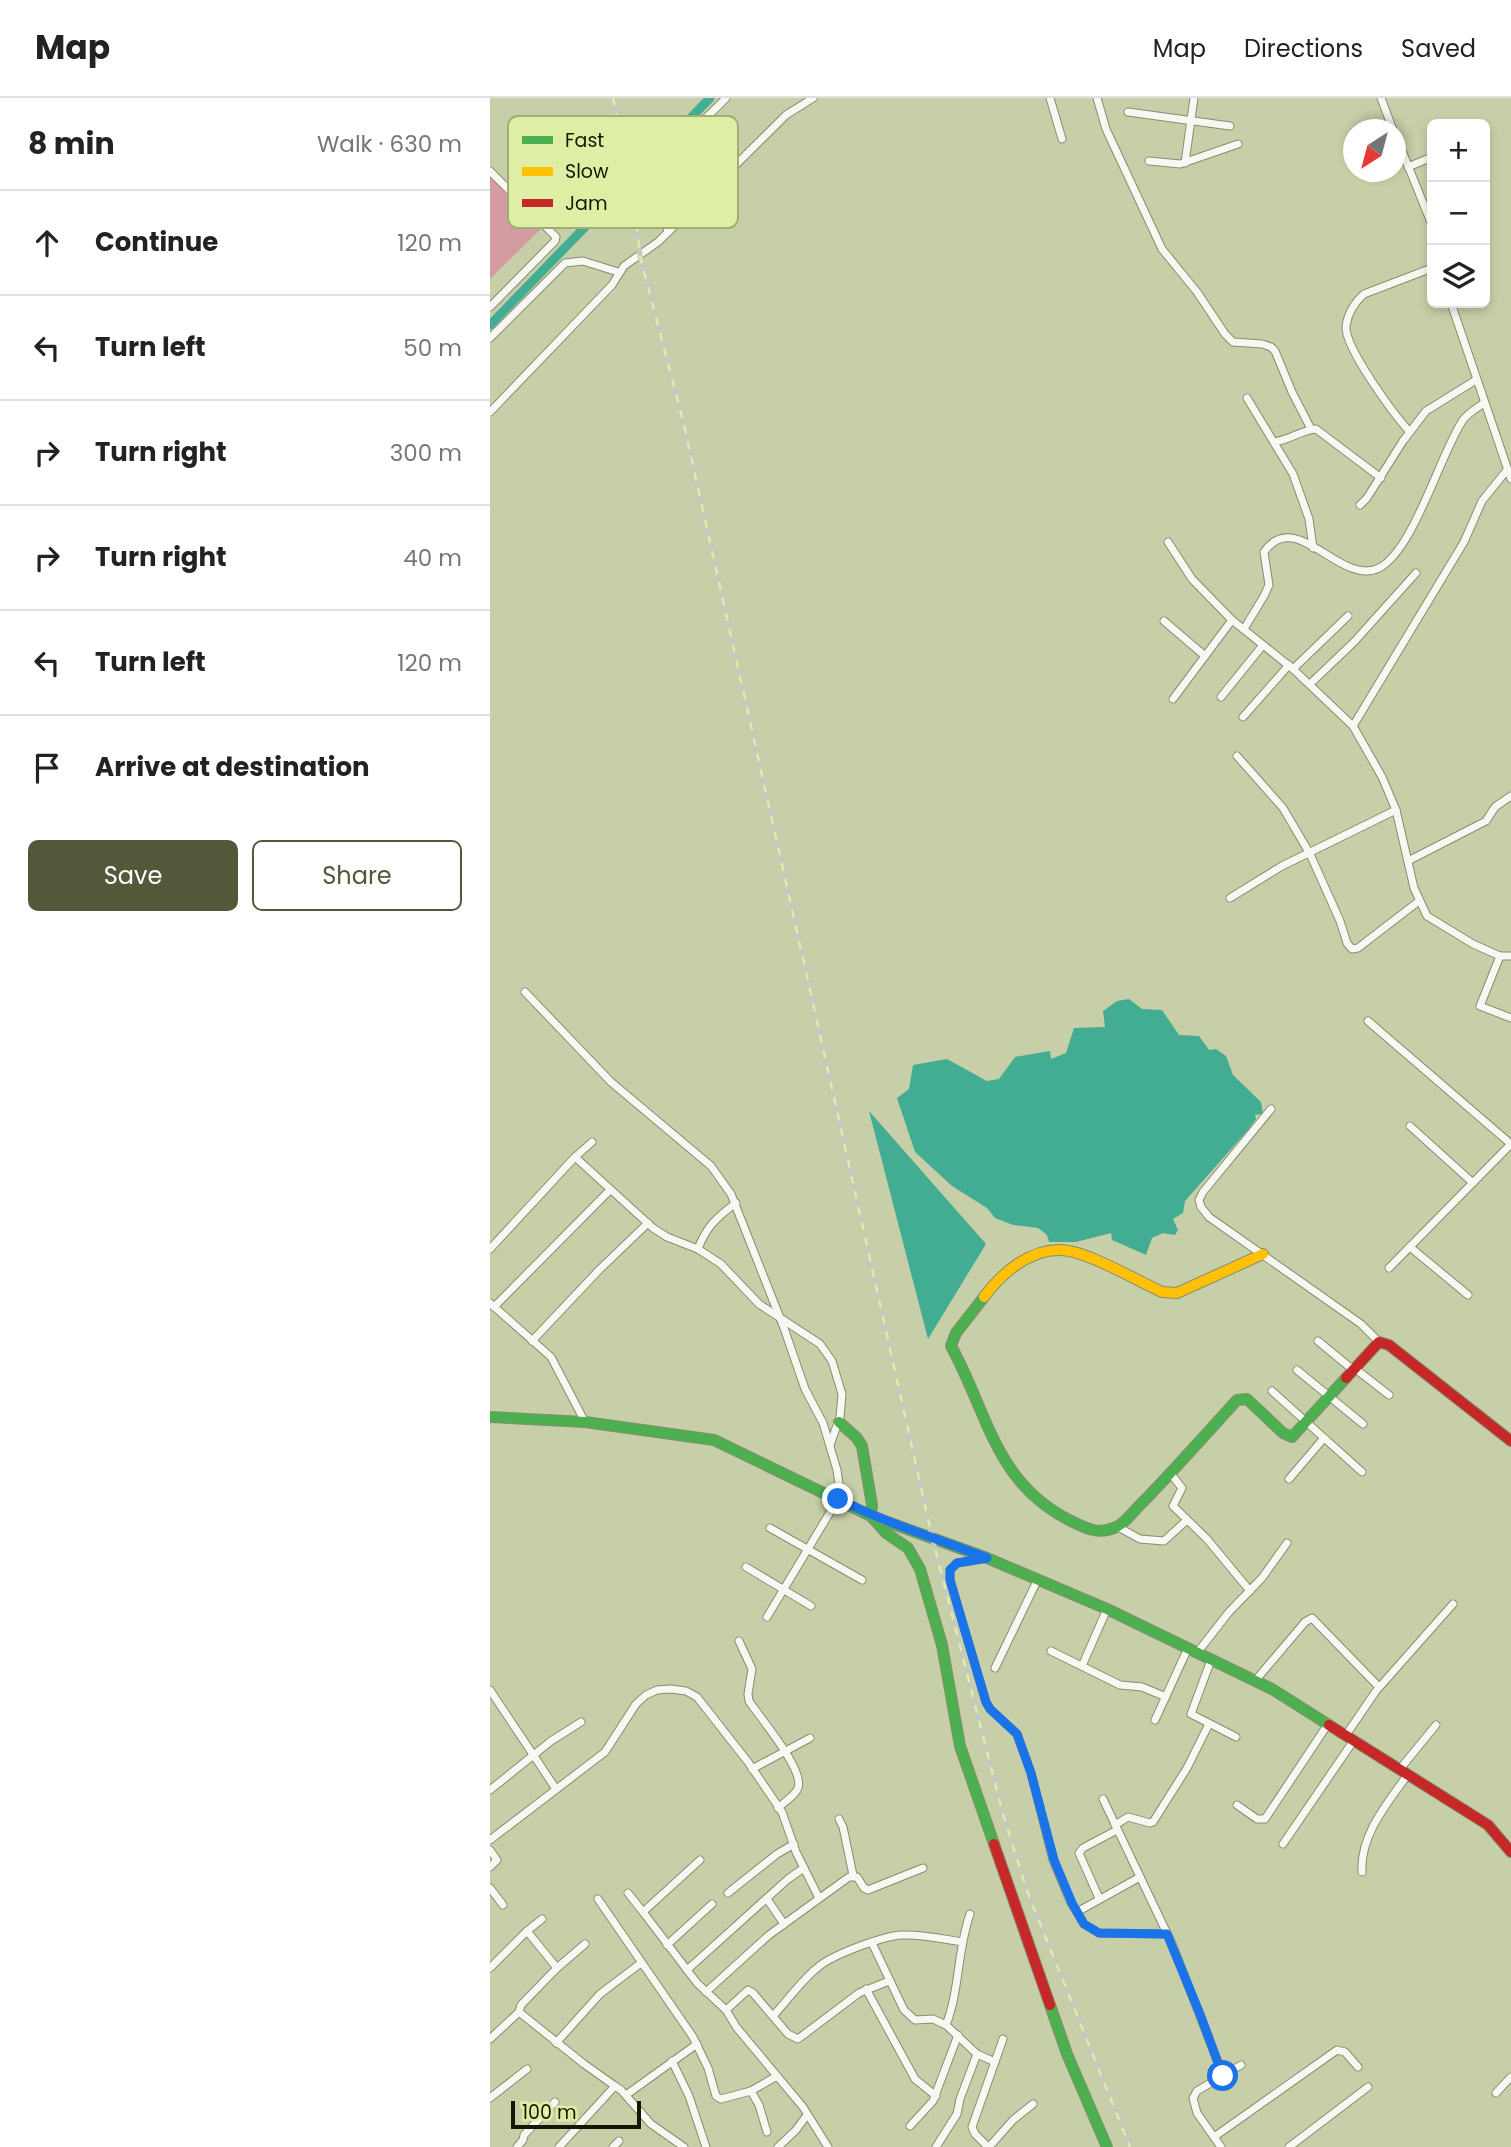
<!DOCTYPE html>
<html lang="en">
<head>
<meta charset="utf-8">
<style>
  :root { --surface:#fff; --page:#f2f2f2; --text:#222; --muted:#767676; --line:#e0e0e0; --accent:#53583b }
  body { margin:0; font-family:Poppins,sans-serif; background:var(--page); color:var(--text) }
  .controls { position:absolute; right:21px; top:21px; display:grid; overflow:hidden; border-radius:10px; box-shadow:0 4px 10px #0003 }
  .controls button { width:63px; height:63px; display:grid; place-items:center; padding:0; border:0; border-bottom:2px solid var(--line); background:var(--surface); color:var(--text); font:35px sans-serif }
  .compass { position:absolute; left:853px; top:21px; width:63px; height:63px; border-radius:50%; background:var(--surface); box-shadow:0 4px 10px #0003; rotate:216deg }
  .scale { position:absolute; left:21px; bottom:18px; width:130px; box-sizing:border-box; padding-left:7px; border:4px solid #141800; border-top:0; font-size:19px; line-height:24px; white-space:nowrap; color:#141800; -webkit-text-stroke:5px #deeea4; paint-order:stroke }
  .stop { position:absolute; width:21px; height:21px; margin:-16px; border:5px solid #1a73e8; border-radius:50%; background:#fff }
  .stop.end { background:#1a73e8; border-color:#fff; box-shadow:0 2px 7px #0008 }
  .list { margin:0; padding:0; list-style:none }
  h2 { display:flex; justify-content:space-between; align-items:center; height:91px; margin:0; padding:0 28px; font-size:30px }
  h2 small { font-size:23px; font-weight:400; color:var(--muted) }
  .list li { display:grid; grid-template-columns:46px 1fr auto; gap:21px; align-items:center; box-sizing:border-box; height:105px; padding:0 28px; border-top:2px solid var(--line) }
  .list b { display:block; font-size:26px; white-space:nowrap }
  .list em { font-size:23px; font-style:normal; color:var(--muted) }
  .actions { display:flex; gap:14px; padding:21px 28px }
  .actions a { flex:1; padding:16px 0; border:2px solid var(--accent); border-radius:10px; text-align:center; font-size:24px; color:var(--accent) }
  .actions .main { background:var(--accent); color:#fff }
  .icon { flex:none; width:38px; height:38px; fill:none; stroke:currentColor; stroke-width:2; stroke-linecap:round; stroke-linejoin:round }
  .map { position:relative; flex:none; width:1021px; height:2049px; overflow:hidden }
  header { display:flex; align-items:center; gap:42px; box-sizing:border-box; height:98px; padding:0 35px; background:var(--surface); border-bottom:2px solid var(--line) }
  header strong { font-size:33px }
  nav { display:flex; gap:38px; margin-inline-start:auto; font-size:24px }
  main { display:flex }
  aside { flex:1; background:var(--surface) }
  .map>svg:first-child { display:block }
</style>
</head>
<body>
<header>
<strong>Map</strong>
<nav><a>Map</a><a>Directions</a><a>Saved</a></nav>
</header>
<main>
<aside>
<h2>8 min<small>Walk · 630 m</small></h2>
<ul class="list">
<li><svg class="icon" aria-label="ahead" viewBox="0 0 24 24"><path d="M12 20V5M6 11l6-6 6 6"/></svg><div><b>Continue</b></div><em>120 m</em></li>
<li><svg class="icon" aria-label="left" viewBox="0 0 24 24"><path d="M17 20v-9H6M10 6l-5 5 5 5"/></svg><div><b>Turn left</b></div><em>50 m</em></li>
<li><svg class="icon" aria-label="right" viewBox="0 0 24 24"><path d="M7 20v-9h11M14 6l5 5-5 5"/></svg><div><b>Turn right</b></div><em>300 m</em></li>
<li><svg class="icon" aria-label="right" viewBox="0 0 24 24"><path d="M7 20v-9h11M14 6l5 5-5 5"/></svg><div><b>Turn right</b></div><em>40 m</em></li>
<li><svg class="icon" aria-label="left" viewBox="0 0 24 24"><path d="M17 20v-9H6M10 6l-5 5 5 5"/></svg><div><b>Turn left</b></div><em>120 m</em></li>
<li><svg class="icon" aria-label="arrive" viewBox="0 0 24 24"><path d="M6 21V4h12l-3 4 3 4H6"/></svg><div><b>Arrive at destination</b></div></li>
</ul>
<div class="actions"><a class="main">Save</a><a>Share</a></div>
</aside>
<div class="map">
<svg width="1021" height="2049" viewBox="0 0 1021 2049">
  <rect width="100%" height="100%" fill="#c7cfa8"/>
  <path fill="#d49ca0" d="M0,70L54,128L0,181Z"/>
  <g fill="#42ad92">
    <path d="M639,901L652,911L672,912L689,937L709,938L719,952L726,951L736,958L743,977L771,1004L773,1016L765,1017L766,1021L758,1032L695,1103L693,1115L683,1121L688,1132L685,1137L673,1135L662,1140L656,1157L622,1142L621,1135L586,1144H559L557,1137L548,1130L523,1127L505,1120L497,1110L462,1088L425,1054L407,1000L419,991L423,967L457,961L497,983L509,981L525,959L560,953L561,961L576,955L584,930L615,929L613,913L627,903Z"/>
    <path d="M379,1013L496,1146L438,1241Z"/>
  </g>
  <g fill="none" stroke-linecap="round" stroke-linejoin="round">
    <path stroke="#42ad92" stroke-width="9" d="M0,227L220,0"/>
    <defs>
      <g id="street">
        <path d="M560,0L572,41"/>
        <path d="M607,0L616,31L672,151L707,194L735,236L743,244L772,246L781,249L785,253L802,294L821,331"/>
        <path d="M891,0L903,32"/>
        <path d="M638,14L740,28"/>
        <path d="M906,38L942,127"/>
        <path d="M659,63L690,66L748,46"/>
        <path d="M695,65L704,0"/>
        <path d="M918,69L942,59"/>
        <path d="M0,73L66,139L65,143L0,209"/>
        <path d="M178,134C174,114 171,85 178,64C185,47 222,15 236,0"/>
        <path d="M961,205L1021,381"/>
        <path d="M0,240L75,165L93,163L128,174"/>
        <path d="M757,300L803,376L819,421L823,450"/>
        <path d="M0,314L122,187L134,168L168,144L296,17L323,0"/>
        <path d="M920,334C905,318 854,249 856,228C858,215 865,204 874,196L942,170"/>
        <path d="M784,344C799,342 812,332 826,331L891,380"/>
        <path d="M870,407L877,400L913,343L936,313L986,282"/>
        <path d="M678,444L702,481L742,522L803,571L863,628L892,679L906,712L924,790L937,818L983,846L1010,858H1021"/>
        <path d="M674,523L715,558"/>
        <path d="M754,531L774,498L779,487L774,454C806,408 850,489 889,470C924,452 950,356 973,322C978,315 987,310 994,305"/>
        <path d="M803,571L858,518"/>
        <path d="M820,586L864,544L926,475"/>
        <path d="M731,599L773,547"/>
        <path d="M683,601L742,522"/>
        <path d="M753,619L799,567"/>
        <path d="M863,628L974,444L992,403L1017,372"/>
        <path d="M747,658L793,710L820,756L850,823L857,845L862,851L868,850L929,803"/>
        <path d="M918,763L996,723L1005,709L1021,698"/>
        <path d="M740,800L792,768L906,712"/>
        <path d="M1010,858L990,908L1021,920"/>
        <path d="M35,894L121,984L221,1068L241,1096L294,1230L315,1291L333,1325L347,1372L350,1393L348,1401L277,1519"/>
        <path d="M878,923L1021,1046"/>
        <path d="M781,1011L713,1094L709,1102L711,1109L719,1119L871,1226L889,1244"/>
        <path d="M920,1028L983,1085"/>
        <path d="M85,1059L163,1130L177,1139L208,1151L231,1166L269,1206L330,1246L342,1263L352,1296L350,1319L340,1347"/>
        <path d="M920,1149L978,1197"/>
        <path d="M0,1151L85,1059L102,1044"/>
        <path d="M208,1151C216,1129 227,1119 246,1105"/>
        <path d="M899,1170L1021,1046"/>
        <path d="M0,1205L61,1259L95,1324"/>
        <path d="M4,1209L120,1092"/>
        <path d="M42,1243L109,1172L158,1125"/>
        <path d="M828,1243L862,1271"/>
        <path d="M863,1269L899,1297"/>
        <path d="M807,1272L873,1326"/>
        <path d="M782,1293L872,1374"/>
        <path d="M681,1376L692,1390L683,1408L717,1441L760,1493"/>
        <path d="M799,1381L834,1340"/>
        <path d="M628,1429L650,1441L674,1443L697,1422"/>
        <path d="M280,1430L372,1482"/>
        <path d="M493,1461L467,1465L460,1472V1482L496,1604L500,1611L527,1636L541,1675L563,1762L581,1805L594,1826L609,1835L677,1836"/>
        <path d="M256,1469L321,1508"/>
        <path d="M249,1543L262,1571L258,1596L259,1603C270,1620 315,1672 308,1690C306,1697 294,1704 288,1710"/>
        <path d="M561,1553L630,1587L652,1589L676,1599"/>
        <path d="M707,1555L739,1514L772,1480L797,1445"/>
        <path d="M721,1562L701,1616L746,1639"/>
        <path d="M592,1568L617,1511"/>
        <path d="M505,1570L548,1481"/>
        <path d="M765,1583L815,1524L822,1520L889,1589"/>
        <path d="M0,1592L66,1691"/>
        <path d="M665,1622L698,1550"/>
        <path d="M856,1637L886,1593L963,1506"/>
        <path d="M262,1671L320,1640"/>
        <path d="M910,1671L946,1627"/>
        <path d="M0,1692L61,1643L91,1624"/>
        <path d="M613,1701L683,1848L733,1978"/>
        <path d="M747,1707L767,1721H775L838,1626"/>
        <path d="M349,1721L353,1729L363,1777"/>
        <path d="M625,1727L638,1719L660,1725L663,1724L697,1670L719,1626"/>
        <path d="M0,1742L115,1654L146,1606L156,1597L167,1592L181,1591L196,1593L207,1599L258,1664L292,1714L306,1754L329,1800"/>
        <path d="M793,1746L864,1642"/>
        <path d="M0,1752L7,1762L0,1769"/>
        <path d="M210,1762L153,1814L207,1885L236,1912L247,1930L313,2009L338,2049"/>
        <path d="M872,1774C870,1736 898,1705 918,1676"/>
        <path d="M0,1790L13,1807"/>
        <path d="M138,1795L153,1814"/>
        <path d="M238,1795L287,1756L304,1746"/>
        <path d="M609,1800L589,1755L593,1750L627,1732"/>
        <path d="M108,1801L203,1939L218,1970L226,1998L231,2001L261,1993L287,1978"/>
        <path d="M277,1801L294,1826"/>
        <path d="M587,1814L650,1779"/>
        <path d="M37,1833L67,1870L31,1907L29,1914L94,1966L125,1988L69,2049"/>
        <path d="M382,1845L414,1912L425,1922L443,1921L456,1927L487,1956L505,1964"/>
        <path d="M177,1847L222,1806"/>
        <path d="M0,1870L37,1833L52,1821"/>
        <path d="M67,1870L95,1846"/>
        <path d="M197,1872L298,1781L314,1770"/>
        <path d="M376,1891L425,1981L446,1998"/>
        <path d="M216,1894L279,1837L359,1779H367L374,1790L378,1792L433,1770"/>
        <path d="M236,1912L258,1892L263,1895L298,1936L308,1941L369,1895L399,1883"/>
        <path d="M283,1918C297,1903 311,1883 327,1870C341,1857 393,1838 412,1837C432,1836 453,1841 472,1844"/>
        <path d="M456,1927C470,1891 467,1853 480,1816"/>
        <path d="M0,1941L29,1914"/>
        <path d="M66,1945L110,1896L151,1865"/>
        <path d="M182,1963L199,1998L216,2049"/>
        <path d="M125,1988L131,1992L161,2026L194,2049"/>
        <path d="M261,1993L269,2007L277,2034"/>
        <path d="M1006,1995L1021,1979"/>
        <path d="M136,1997L207,1946"/>
        <path d="M0,2000L37,1971"/>
        <path d="M420,2028L443,2003L468,1937"/>
        <path d="M724,2039L847,1952L855,1954L868,1969"/>
        <path d="M27,2049L33,2042L34,2037L65,2004"/>
        <path d="M123,2049L129,2043"/>
        <path d="M288,2049L306,2032L317,2017"/>
        <path d="M446,2049L467,2016L470,2001L487,1956"/>
        <path d="M498,2049L485,2036L482,2029L513,1941"/>
        <path d="M499,2049L523,2022L543,2006"/>
        <path d="M731,2049L707,2015L703,2000L707,1993L751,1967"/>
        <path d="M799,2049L878,1989"/>
      </g>
      <g id="fast">
        <path d="M494,1199L466,1235L461,1248C498,1315 505,1386 581,1423C597,1431 609,1437 626,1429C636,1425 645,1411 653,1404C685,1371 716,1336 747,1302L757,1301L793,1335L802,1339L856,1280"/>
        <path d="M0,1319L95,1324L224,1342L381,1418L497,1460L617,1511L782,1591L839,1627"/>
        <path d="M349,1324L367,1340L372,1348L382,1407L381,1418L396,1435L418,1450L430,1471L452,1547L470,1648L504,1746"/>
        <path d="M560,1907L577,1956L617,2049"/>
      </g>
      <path id="slow" d="M494,1199C511,1176 539,1151 571,1152C597,1153 646,1182 672,1194L687,1195L773,1156"/>
      <g id="jam">
        <path d="M856,1280L889,1244L899,1247L1021,1343"/>
        <path d="M839,1627L998,1727L1021,1754"/>
        <path d="M504,1746L560,1907"/>
      </g>
    </defs>
    <use href="#street" stroke="#878d6e" stroke-width="9"/>
    <use href="#fast" stroke="#878d6e" stroke-width="12"/>
    <use href="#slow" stroke="#878d6e" stroke-width="12"/>
    <use href="#jam" stroke="#878d6e" stroke-width="12"/>
    <use href="#street" stroke="#f7f8f2" stroke-width="7"/>
    <use href="#fast" stroke="#4caf50" stroke-width="10"/>
    <use href="#slow" stroke="#ffc107" stroke-width="10"/>
    <use href="#jam" stroke="#c62828" stroke-width="10"/>
    <defs>
      <path id="rail" d="M123,0L143,92L150,158L193,323L442,1439L513,1716L537,1793L640,2049"/>
    </defs>
    <use href="#rail" stroke="#c6c9bc" stroke-width="5"/>
    <use href="#rail" stroke="#deeea4" stroke-width="2.5" stroke-dasharray="8" stroke-linecap="butt"/>
  </g>
  <g fill="none" stroke-linecap="round" stroke-linejoin="round">
    <path stroke="#1a73e8" stroke-width="9" d="M348,1401C396,1425 446,1440 497,1460L467,1465L460,1472V1482L496,1604L500,1611L527,1636L541,1675L564,1762L582,1805L594,1826L609,1835L677,1836L710,1916L733,1978"/>
  </g>
  <rect x="18" y="18" width="230" height="112" rx="10" fill="#deeea4" stroke="#a1ae73" stroke-width="2"/>
  <rect x="32" y="38" width="31" height="8" fill="#4caf50"/>
  <rect x="32" y="69" width="31" height="9" fill="#ffc107"/>
  <rect x="32" y="101" width="31" height="8" fill="#c62828"/>
  <g font-size="19" fill="#141800">
    <text x="75" y="49">Fast</text>
    <text x="75" y="80">Slow</text>
    <text x="75" y="112">Jam</text>
  </g>
</svg>
<div class="controls">
<button>+</button>
<button>−</button>
<button><svg class="icon" aria-label="layers" viewBox="0 0 24 24"><path d="M12 4l9 5-9 5-9-5zM3 14l9 5 9-5"/></svg></button>
</div>
<svg class="compass" viewBox="-18 -18 36 36"><path d="M0-13l5 13h-10z" fill="#e53935"/><path d="M0 13l5-13h-10z" fill="#767676"/></svg>
<div class="scale">100 m</div>
<div class="stop" style="left:733px;top:1978px"></div>
<div class="stop end" style="left:348px;top:1401px"></div>
</div>
</main>
</body>
</html>
